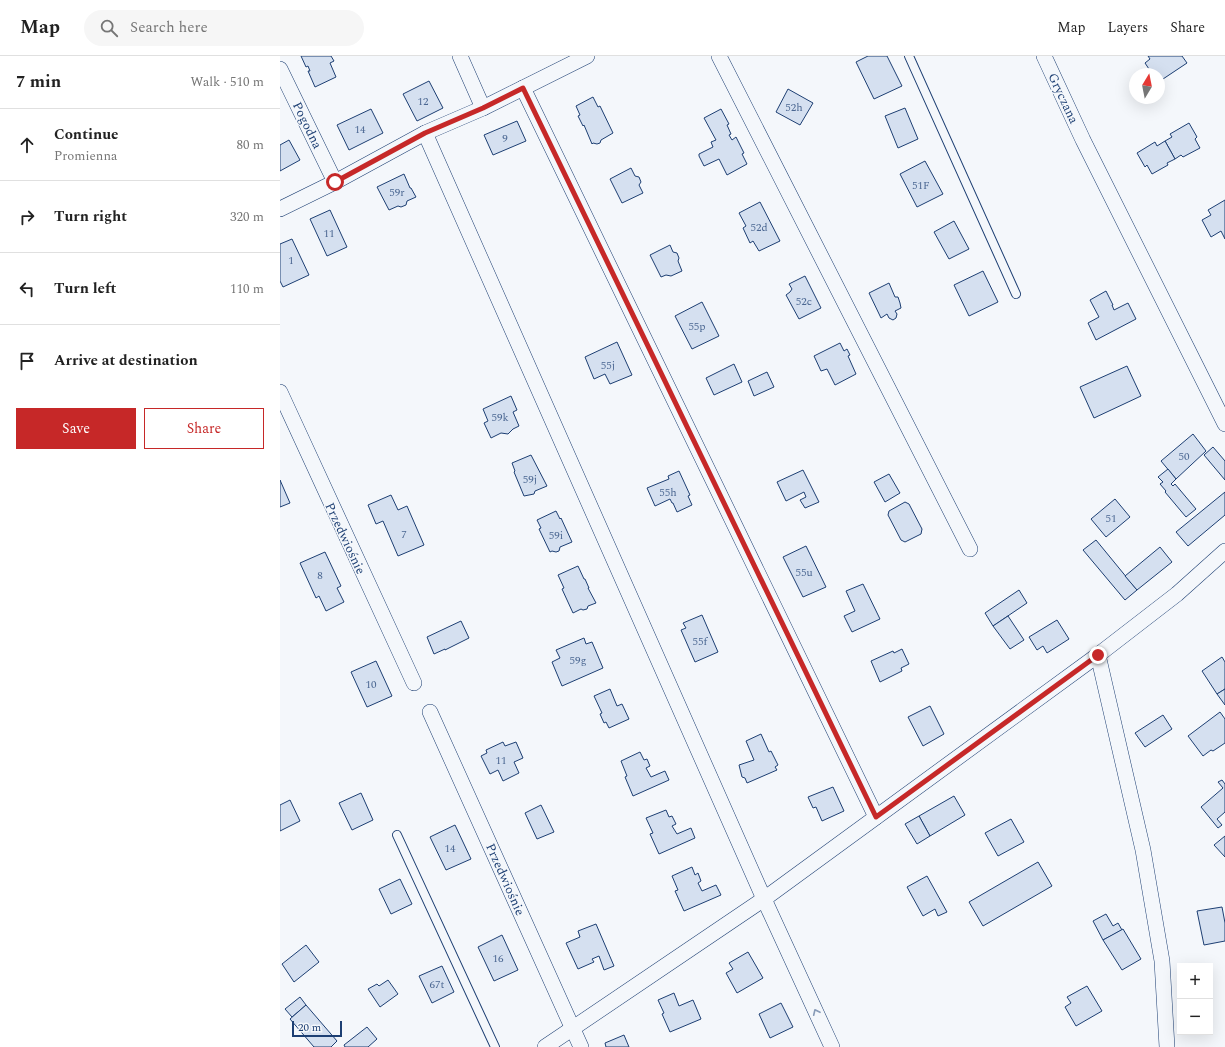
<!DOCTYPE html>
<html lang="en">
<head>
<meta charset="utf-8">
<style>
  :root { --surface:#fff; --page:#f6f6f6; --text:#222; --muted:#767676; --line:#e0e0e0; --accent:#c62828 }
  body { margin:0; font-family:Spectral,serif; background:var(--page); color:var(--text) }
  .controls { position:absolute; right:12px; bottom:12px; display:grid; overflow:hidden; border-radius:0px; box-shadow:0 4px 16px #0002 }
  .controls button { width:36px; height:36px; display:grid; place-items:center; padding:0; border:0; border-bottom:1px solid var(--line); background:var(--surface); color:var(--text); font:20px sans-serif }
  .compass { position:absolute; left:849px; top:12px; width:36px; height:36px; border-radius:50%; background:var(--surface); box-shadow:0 4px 16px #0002; rotate:10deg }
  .scale { position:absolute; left:12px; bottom:10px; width:50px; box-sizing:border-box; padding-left:4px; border:2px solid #1d3f73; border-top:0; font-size:11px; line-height:14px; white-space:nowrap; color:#1d3f73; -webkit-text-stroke:3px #f4f7fb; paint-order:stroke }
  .stop { position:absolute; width:12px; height:12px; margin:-9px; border:3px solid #c62828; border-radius:50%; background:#fff }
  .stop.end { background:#c62828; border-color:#fff; box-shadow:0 1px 4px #0008 }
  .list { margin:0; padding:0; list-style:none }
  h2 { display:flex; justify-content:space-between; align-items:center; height:52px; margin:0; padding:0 16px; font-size:17px }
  h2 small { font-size:13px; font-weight:400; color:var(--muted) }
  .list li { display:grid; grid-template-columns:26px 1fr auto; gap:12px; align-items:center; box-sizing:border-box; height:72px; padding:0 16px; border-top:1px solid var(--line) }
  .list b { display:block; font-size:15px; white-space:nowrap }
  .list p { margin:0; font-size:13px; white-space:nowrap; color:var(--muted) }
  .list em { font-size:13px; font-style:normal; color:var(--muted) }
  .actions { display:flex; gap:8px; padding:12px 16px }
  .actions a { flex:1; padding:9px 0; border:1px solid var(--accent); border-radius:0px; text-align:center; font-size:14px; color:var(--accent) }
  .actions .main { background:var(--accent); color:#fff }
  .icon { flex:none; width:22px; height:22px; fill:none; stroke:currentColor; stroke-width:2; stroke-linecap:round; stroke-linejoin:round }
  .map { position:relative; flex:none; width:945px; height:991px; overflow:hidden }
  header { display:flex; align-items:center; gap:24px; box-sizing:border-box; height:56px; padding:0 20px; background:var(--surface); border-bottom:1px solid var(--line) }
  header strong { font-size:19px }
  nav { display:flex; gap:22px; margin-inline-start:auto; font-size:14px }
  .search { width:280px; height:36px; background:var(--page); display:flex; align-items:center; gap:10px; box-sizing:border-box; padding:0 14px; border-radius:22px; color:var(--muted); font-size:15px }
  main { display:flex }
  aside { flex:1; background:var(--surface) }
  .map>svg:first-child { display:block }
</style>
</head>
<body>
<header>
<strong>Map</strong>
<div class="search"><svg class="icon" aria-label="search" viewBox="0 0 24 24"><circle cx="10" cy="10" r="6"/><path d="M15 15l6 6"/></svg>Search here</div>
<nav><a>Map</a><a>Layers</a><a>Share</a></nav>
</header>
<main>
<aside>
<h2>7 min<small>Walk · 510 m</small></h2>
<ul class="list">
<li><svg class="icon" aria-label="ahead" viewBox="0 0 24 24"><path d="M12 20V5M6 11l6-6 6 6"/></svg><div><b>Continue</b><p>Promienna</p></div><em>80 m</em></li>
<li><svg class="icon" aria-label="right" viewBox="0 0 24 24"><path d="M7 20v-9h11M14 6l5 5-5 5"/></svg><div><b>Turn right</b></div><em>320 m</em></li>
<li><svg class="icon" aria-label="left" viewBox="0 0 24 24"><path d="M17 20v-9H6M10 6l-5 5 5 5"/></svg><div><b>Turn left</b></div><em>110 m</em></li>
<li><svg class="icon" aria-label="arrive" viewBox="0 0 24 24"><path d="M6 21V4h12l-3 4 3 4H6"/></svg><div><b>Arrive at destination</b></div></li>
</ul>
<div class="actions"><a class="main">Save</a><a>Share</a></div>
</aside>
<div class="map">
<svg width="945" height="991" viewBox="0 0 945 991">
  <rect width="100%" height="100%" fill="#f4f7fb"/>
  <g fill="#d5e0f0" stroke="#1d3f73">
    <path d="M21,0H51L54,5L50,7L56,21L35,31L28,15H30L28,10L26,11Z"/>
    <path d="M588,0H607L622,30L594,43L576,6Z"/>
    <path d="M868,0H902L907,7L880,25L879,23V18H876L873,15L871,16L865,7L870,3Z"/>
    <path d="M149,25L163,52L137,65L123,38Z"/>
    <path d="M508,33L533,47L520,69L496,56Z"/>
    <path d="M313,41L318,51L320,50L333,77L321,84L320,87L317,88L313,87L312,88L304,69L303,70L298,60L300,59L296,50Z"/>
    <path d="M625,52L638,83L618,92L605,60Z"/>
    <path d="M91,53L103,77L69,94L57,69Z"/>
    <path d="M441,53L449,68L447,69L451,78L449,79L452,84L456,81L464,97L462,98L467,108L447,119L439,103L424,110L419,100V98L433,91L431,86L436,84L424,62Z"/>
    <path d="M237,65L246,85L213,99L204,79Z"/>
    <path d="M909,67L917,81L915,83L920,92L903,101L901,99L895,103L885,85L892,81L890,78Z"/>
    <path d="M9,84L20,104L0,115V89Z"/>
    <path d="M885,85L895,103L887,107L888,109L872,118L867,109L865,111L857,97L875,86L877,90Z"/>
    <path d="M645,105L663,138L637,151L620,118Z"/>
    <path d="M351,112L355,120L359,121L361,126L359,129L363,137L342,147L330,123Z"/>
    <path d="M124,118L130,132H131L136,141L127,145L126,149L121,151L118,150L109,154L97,131Z"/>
    <path d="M945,144V183L941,175L931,181L922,164L931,159L928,154Z"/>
    <path d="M480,146L500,185L479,195L473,185L470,187L463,172L466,170L459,157Z"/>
    <path d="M50,154L67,191L47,200L30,163Z"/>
    <path d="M674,165L689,193L669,203L654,176Z"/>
    <path d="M12,183L29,219L3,231L0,225V188Z"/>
    <path d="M390,189L393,196L397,197L399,202L398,205L402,215L391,220L386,219L381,221L370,199Z"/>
    <path d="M703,215L718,246L689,260L674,229Z"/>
    <path d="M525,220L541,252L519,263L506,239L510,236L512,233L509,228Z"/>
    <path d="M609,227L615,241H618L620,247L621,252L615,255L617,258L616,262L613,264L609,262L607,258L601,262L589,237Z"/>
    <path d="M826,235L833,249H832L834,254L848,247L856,263L816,284L808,267L819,261L810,244Z"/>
    <path d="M422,246L439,280L412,293L395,260Z"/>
    <path d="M337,286L352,319L330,328L325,318L314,323L305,301Z"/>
    <path d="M560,287L564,295L567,293L570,299L568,300L576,318L555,329L547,313L541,315L534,300Z"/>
    <path d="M454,308L462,326L434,339L426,322Z"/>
    <path d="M847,310L861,340L814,362L800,331Z"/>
    <path d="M487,316L494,331L474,340L468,325Z"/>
    <path d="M231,340L237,354L233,356L239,370L233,373L228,378L221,377L211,382L204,367L208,365L203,353Z"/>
    <path d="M913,378L926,395L896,423L881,405Z"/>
    <path d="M933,391L945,405V424L924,399Z"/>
    <path d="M251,399L267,430L255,435L254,438L244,440L234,416L235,415L232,407Z"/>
    <path d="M888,413L896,423L891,428L893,430L895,428L916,453L906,461L885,436L886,435L880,428L883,426L878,421Z"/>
    <path d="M523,414L539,446L525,452L520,444L526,441L524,436L506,445L497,426Z"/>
    <path d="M399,415L410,439L408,440L412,449L397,456L393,447H392L390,443L375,450L367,432L389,423L388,420Z"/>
    <path d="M609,418L620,437L605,446L594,426Z"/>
    <path d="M0,424L10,447L0,451Z"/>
    <path d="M945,436V459L908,490L896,476Z"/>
    <path d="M111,439L118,454L127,450L144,489L118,500L103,465L96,468L88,449Z"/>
    <path d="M835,443L850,461L826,481L811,463Z"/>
    <path d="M625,446L629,448L642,473L641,478L625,486L621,484L608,459L609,455Z"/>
    <path d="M276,455L280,463L281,462L292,486L280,491L279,495L276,496L272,495L270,496L259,473L261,472L257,464Z"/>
    <path d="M816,484L857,534L845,544L803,494Z"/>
    <path d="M526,490L546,531L523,541L503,501Z"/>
    <path d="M880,491L892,506L857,534L845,520Z"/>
    <path d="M45,496L61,530L57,532L64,546L46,555L39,540L36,542L20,507Z"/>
    <path d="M298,510L304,523H305L309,532H308L316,547L308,550L307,553L303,554L301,553L293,557L282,533L284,532L278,519Z"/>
    <path d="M583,528L600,563L572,576L564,560L575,555L566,535Z"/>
    <path d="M739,534L747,547L713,570L705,557Z"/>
    <path d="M422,559L438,596L415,606L401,574L406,572L403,567Z"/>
    <path d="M728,560L744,584L730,593L713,570Z"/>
    <path d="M777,564L789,583L767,597L763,590L757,594L749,581Z"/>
    <path d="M181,565L189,582L165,594V593L154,598L147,581Z"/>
    <path d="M304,582L306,588L312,586L323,612L282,630L272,606L280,602L276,594Z"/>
    <path d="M622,593L629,608L621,612L622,615L600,626L591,605L613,595L614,597Z"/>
    <path d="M942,601L945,606V633L937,638L922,615Z"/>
    <path d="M96,605L112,640L87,651L71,616Z"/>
    <path d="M330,633L337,650L342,648L349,663L329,672L326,666L324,667L320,658L322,657L314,640Z"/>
    <path d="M945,633V649L937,638Z"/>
    <path d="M650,650L664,678L643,690L628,661Z"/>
    <path d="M940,656L945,663V687L933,695L931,694L923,700L908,680Z"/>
    <path d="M883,659L892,673L865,691L855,677Z"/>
    <path d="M481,678L489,696L491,695L498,709L495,711L497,714L467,727L465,722L462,721L459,709L474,704L466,685Z"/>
    <path d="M223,686L225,690L236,686L243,702L234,706L239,717L223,725L218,714L210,718L201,700L207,697L206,694Z"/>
    <path d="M360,696L364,704L367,703L370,710L366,712L371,721L385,715L389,724L353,740L345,721L347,720L341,705Z"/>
    <path d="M942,724L945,728V756L937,763L942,769L938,772L921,751L943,732L938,726Z"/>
    <path d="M553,731L564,755L542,765L536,751L533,752L528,741Z"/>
    <path d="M81,737L93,764L72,774L59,747Z"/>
    <path d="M674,740L685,759L650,780L639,760Z"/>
    <path d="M10,744L20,765L0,775V749Z"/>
    <path d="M261,749L274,776L257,783L245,757Z"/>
    <path d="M386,754L389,761L392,760L396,768L392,770L397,778L411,772L415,782L379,798L370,778L373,777L366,762Z"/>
    <path d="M639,760L650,780L637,788L625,768Z"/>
    <path d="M731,763L744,786L718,800L705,777Z"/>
    <path d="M175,769L191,803L166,814L150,781Z"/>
    <path d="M945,780V801L934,789Z"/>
    <path d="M758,806L772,830L703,870L689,846Z"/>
    <path d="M412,811L415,819L418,817L421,825L418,827L422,835L436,829L441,839L404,855L395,835L398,834L392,820Z"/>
    <path d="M647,820L667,856L658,860L655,853L643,860L627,831Z"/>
    <path d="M120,823L132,848L111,858L99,833Z"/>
    <path d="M942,851L945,867V885L924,889L917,855Z"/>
    <path d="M826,858L833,870L838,867L842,874L823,884L813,865Z"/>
    <path d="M316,868L334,910L324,914L319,900L312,903L314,906L298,913L286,887L300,881L298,875Z"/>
    <path d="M843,873L861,903L842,914L823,884Z"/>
    <path d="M222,879L238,914L214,925L198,891Z"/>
    <path d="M26,889L39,906L14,926L2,908Z"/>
    <path d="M468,896L483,922L457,937L446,917L453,913L449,907Z"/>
    <path d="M162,910L174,936L152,947L139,920Z"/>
    <path d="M108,924L118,938L100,951L88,933L97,928L99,930Z"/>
    <path d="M807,930L822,955L796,970L785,951L791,947L787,941Z"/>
    <path d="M394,937L399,950L413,944L421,963L390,976L382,958L384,957L378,944Z"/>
    <path d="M20,941L26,949L12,961L5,953Z"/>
    <path d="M501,947L513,971L490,982L479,958Z"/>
    <path d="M26,949L57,985L51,991H34L10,963Z"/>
    <path d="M87,971L97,983L88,991H65L64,989Z"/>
    <path d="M344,979L349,991H326L325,987Z"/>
  </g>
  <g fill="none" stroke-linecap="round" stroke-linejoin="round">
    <defs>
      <g id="service">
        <path d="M629,0L736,238"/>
        <path d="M117,779L215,991"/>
      </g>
      <g id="minor">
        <path d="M180,0L203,52"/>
        <path d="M439,0L690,493"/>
        <path d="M764,0L803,84L945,368"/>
        <path d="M0,13L55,126"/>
        <path d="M243,32L596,761"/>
        <path d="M145,77L484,843L552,991"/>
        <path d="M0,153L55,126L145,77L203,52L307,0"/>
        <path d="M0,336L134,627"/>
        <path d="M818,599L863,794L882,905L887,991"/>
        <path d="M150,656L301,991"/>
        <path d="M265,991L484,843L818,599L897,538L945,495"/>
      </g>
    </defs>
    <use href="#service" stroke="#1d3f73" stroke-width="10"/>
    <use href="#minor" stroke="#1d3f73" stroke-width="16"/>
    <use href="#service" stroke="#f4f7fb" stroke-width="8"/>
    <use href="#minor" stroke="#f4f7fb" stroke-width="15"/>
  </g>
  <defs><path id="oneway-chevron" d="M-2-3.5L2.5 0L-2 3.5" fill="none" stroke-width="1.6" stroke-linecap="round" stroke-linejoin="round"/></defs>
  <use stroke="#889bb7" href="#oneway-chevron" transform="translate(536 956) rotate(-115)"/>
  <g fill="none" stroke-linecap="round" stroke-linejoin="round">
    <path stroke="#c62828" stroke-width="5" d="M55,126L145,77L203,52L243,32L596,761L818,599"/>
  </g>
  <g text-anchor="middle" stroke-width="3" stroke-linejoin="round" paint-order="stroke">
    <g font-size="11" fill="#4b6792">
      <text x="143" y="49">12</text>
      <text x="514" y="55">52h</text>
      <text x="80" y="77">14</text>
      <text x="225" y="86">9</text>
      <text x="641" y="133">51F</text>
      <text x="117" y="140">59r</text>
      <text x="479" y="175">52d</text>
      <text x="49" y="181">11</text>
      <text x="11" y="208">1</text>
      <text x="524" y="249">52c</text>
      <text x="417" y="274">55p</text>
      <text x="328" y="313">55j</text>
      <text x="220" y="365">59k</text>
      <text x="904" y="404">50</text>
      <text x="250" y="427">59j</text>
      <text x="388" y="440">55h</text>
      <text x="831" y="466">51</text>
      <text x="124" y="482">7</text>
      <text x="276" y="483">59i</text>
      <text x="524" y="520">55u</text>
      <text x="40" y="523">8</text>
      <text x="420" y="589">55f</text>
      <text x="298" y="608">59g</text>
      <text x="91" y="632">10</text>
      <text x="221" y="708">11</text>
      <text x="170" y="796">14</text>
      <text x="218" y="906">16</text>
      <text x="157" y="932">67t</text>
    </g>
    <g font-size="13" fill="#1d3f73" stroke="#f4f7fb">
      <text transform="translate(784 42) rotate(65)" y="5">Gryczana</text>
      <text transform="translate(28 69) rotate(64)" y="5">Pogodna</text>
      <text transform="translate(66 482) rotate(65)" y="5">Przedwiośnie</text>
      <text transform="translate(226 823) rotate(66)" y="5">Przedwiośnie</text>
    </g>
  </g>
</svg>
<div class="controls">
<button>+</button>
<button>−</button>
</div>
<svg class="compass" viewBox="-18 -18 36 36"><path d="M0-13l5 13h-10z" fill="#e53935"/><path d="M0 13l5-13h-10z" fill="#767676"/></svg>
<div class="scale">20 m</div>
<div class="stop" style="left:55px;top:126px"></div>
<div class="stop end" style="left:818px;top:599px"></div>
</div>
</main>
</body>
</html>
